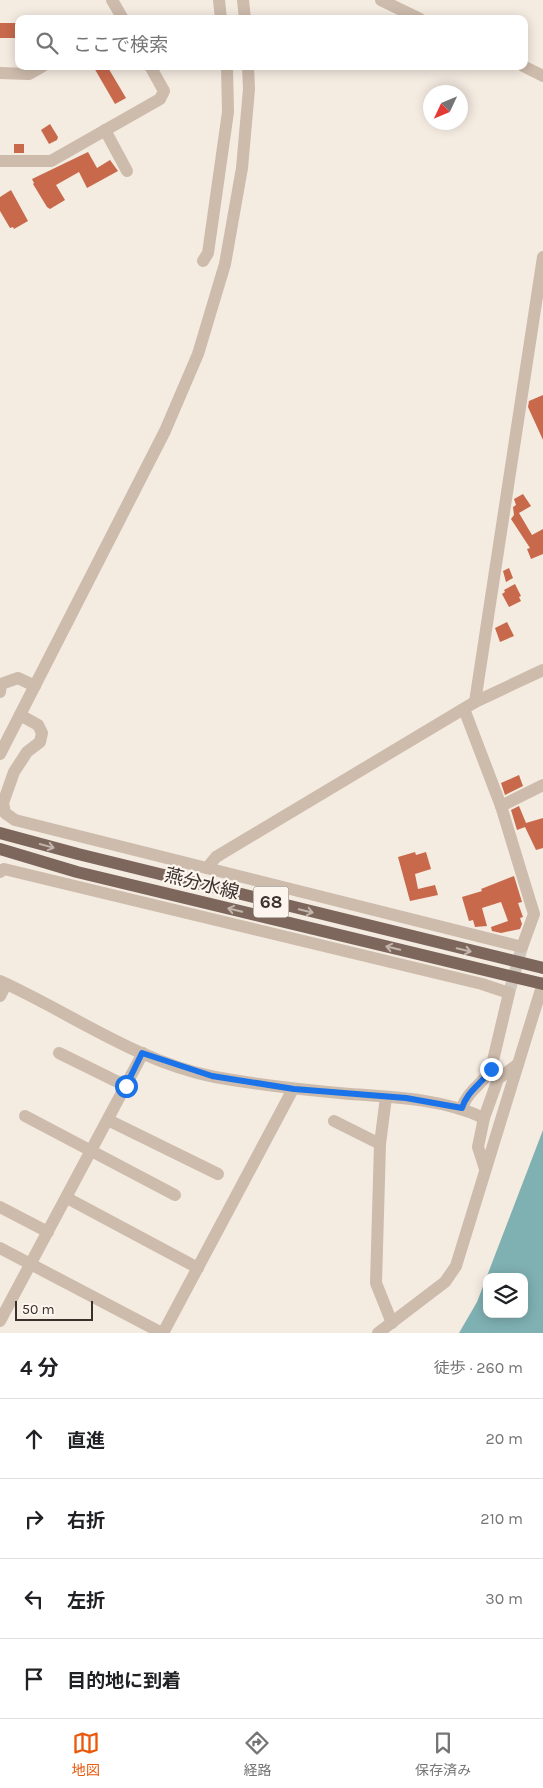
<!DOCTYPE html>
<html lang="ja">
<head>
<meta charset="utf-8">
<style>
  :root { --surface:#fff; --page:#f6f6f6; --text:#202124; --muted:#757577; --line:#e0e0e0; --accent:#ea580c }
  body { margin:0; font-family:Karla,"Noto Sans JP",sans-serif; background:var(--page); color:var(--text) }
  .controls { position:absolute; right:15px; bottom:15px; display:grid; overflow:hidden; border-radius:10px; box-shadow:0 2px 12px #0003 }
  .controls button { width:45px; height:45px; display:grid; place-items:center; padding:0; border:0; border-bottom:1px solid var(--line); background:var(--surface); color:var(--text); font:25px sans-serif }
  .compass { position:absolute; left:423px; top:85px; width:45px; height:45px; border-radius:50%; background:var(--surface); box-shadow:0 2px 12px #0003; rotate:226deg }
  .scale { position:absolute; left:15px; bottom:12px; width:78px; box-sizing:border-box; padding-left:5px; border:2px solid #3b302b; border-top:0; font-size:14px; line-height:18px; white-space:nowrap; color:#3b302b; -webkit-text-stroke:4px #fbf5ee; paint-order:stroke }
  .stop { position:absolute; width:15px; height:15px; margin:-11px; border:4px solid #1a73e8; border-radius:50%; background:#fff }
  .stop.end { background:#1a73e8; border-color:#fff; box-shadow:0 1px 5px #0008 }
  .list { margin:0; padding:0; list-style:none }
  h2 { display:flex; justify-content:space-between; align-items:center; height:65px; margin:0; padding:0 20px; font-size:21px }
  h2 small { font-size:16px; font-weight:400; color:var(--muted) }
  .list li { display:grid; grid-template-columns:32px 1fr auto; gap:15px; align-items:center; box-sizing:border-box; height:80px; padding:0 20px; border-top:1px solid var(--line) }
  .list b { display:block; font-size:19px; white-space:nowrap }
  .list em { font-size:16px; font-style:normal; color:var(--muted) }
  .icon { flex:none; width:28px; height:28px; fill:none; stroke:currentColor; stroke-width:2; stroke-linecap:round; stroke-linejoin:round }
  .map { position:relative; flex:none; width:543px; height:1333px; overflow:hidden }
  .search { position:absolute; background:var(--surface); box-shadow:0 2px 12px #0003; left:15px; right:15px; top:15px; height:55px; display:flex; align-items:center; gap:12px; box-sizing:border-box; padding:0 18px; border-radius:10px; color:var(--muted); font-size:19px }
  .sheet { height:385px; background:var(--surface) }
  nav { display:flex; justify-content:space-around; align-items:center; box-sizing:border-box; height:70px; border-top:1px solid var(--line); background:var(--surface); font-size:14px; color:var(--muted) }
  nav a { display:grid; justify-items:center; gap:2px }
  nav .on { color:var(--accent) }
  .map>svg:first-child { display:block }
</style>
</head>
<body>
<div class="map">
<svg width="543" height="1333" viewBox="0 0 543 1333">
  <rect width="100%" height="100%" fill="#f4ebe1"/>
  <path fill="#7fb0b2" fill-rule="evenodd" d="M543,1130V1333H459L477,1302ZM487,1277H524V1314H487Z"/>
  <g fill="#c8694b">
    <rect x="0" y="23" width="19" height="15"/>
    <path d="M93,66H107L126,98L115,104Z"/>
    <path d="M50,124L58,137L57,140L49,144L41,130Z"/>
    <rect x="14" y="144" width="10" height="9"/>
    <path d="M88,152L97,168L110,160L118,171L87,188L79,172L56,185L65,200L50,209L47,207L33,184L34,183L32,179Z"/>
    <path d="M11,190L28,221L14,229L13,227L10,228L0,211V197Z"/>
    <path d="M543,395V440L528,407L529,401Z"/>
    <path d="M523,494L531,506L519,513L532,535L543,529V554L531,559L527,549L530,548L511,519L514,515L513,507L516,505L514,499Z"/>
    <path d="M509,568L513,578L506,582L503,571Z"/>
    <path d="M515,584L521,596L519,597L521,601L509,607L502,594L505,592L504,590Z"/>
    <path d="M507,622L514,636L500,642L495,628Z"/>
    <path d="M519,775L523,786L505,795L501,783Z"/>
    <path d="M519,806L526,823L543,818V848L536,850L525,827L517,830L511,810Z"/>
    <path d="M415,852L416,855L426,852L431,869L415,874L418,889L435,885L438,895L410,901L398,857Z"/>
    <path d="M514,876L522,902L518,903L523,917L520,918L522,924L520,929L501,933L492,931L491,927L508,921L501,902L482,908L487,926L475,927L473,920L469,921L462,897L482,891L481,889Z"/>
  </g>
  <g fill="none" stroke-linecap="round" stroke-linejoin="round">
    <path stroke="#cfc6bd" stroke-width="12" stroke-dasharray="12 6" stroke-linecap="butt" d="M509,993L522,947"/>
    <g stroke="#cdbbac" stroke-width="12">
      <path d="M112,0L123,19"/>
      <path d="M219,0L221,19"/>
      <path d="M243,0L245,19"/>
      <path d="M381,0L420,19"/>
      <path d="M523,66L543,76"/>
      <path d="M0,73L29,74L43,66"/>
      <path d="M105,130L127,171"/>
      <path d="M0,161H51L160,99L164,91L150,66"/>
      <path d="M203,261L208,253L228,112L227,66"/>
      <path d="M0,692L1,684L18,678L35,686"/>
      <path d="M475,702L543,257"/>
      <path d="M20,715L38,725L42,733L40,742L27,752L14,772L3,803L5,813L15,820L522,947L534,914L501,806L464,709"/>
      <path d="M0,754L165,431L198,354L225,264L242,168L249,89L248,66"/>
      <path d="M501,806L543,785"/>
      <path d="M207,868L216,857L475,702L543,670"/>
      <path d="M0,872L4,869L482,984L509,993L491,1069C483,1084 467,1091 462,1108"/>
      <path d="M0,981C71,1013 137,1062 215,1077C259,1085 305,1090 350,1094C395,1097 443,1099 484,1118"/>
      <path d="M0,996L6,984"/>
      <path d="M59,1053L126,1086"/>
      <path d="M25,1116L175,1195"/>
      <path d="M108,1120L218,1174"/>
      <path d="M334,1121L380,1144L376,1283L392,1323"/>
      <path d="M380,1144L386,1097"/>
      <path d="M485,1169L478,1147L484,1118L498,1079L518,1064"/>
      <path d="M67,1198L198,1268"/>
      <path d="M0,1207L48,1232"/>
      <path d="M0,1248L162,1333"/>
      <path d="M0,1321L143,1053"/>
      <path d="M163,1333L293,1089"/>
      <path d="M378,1333L445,1282L456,1266L543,983"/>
    </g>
    <g stroke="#7d675c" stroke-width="12">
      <path d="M0,833L78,854L543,968"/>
      <path d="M0,849L77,872L543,984"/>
    </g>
  </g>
  <defs><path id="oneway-shaft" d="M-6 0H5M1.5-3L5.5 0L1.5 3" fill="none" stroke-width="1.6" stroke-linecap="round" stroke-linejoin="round" transform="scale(1.25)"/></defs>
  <g stroke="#c2b5ac">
    <use href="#oneway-shaft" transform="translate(47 846) rotate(15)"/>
    <use href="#oneway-shaft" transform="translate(235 910) rotate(-166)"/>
    <use href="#oneway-shaft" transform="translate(306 911) rotate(14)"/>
    <use href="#oneway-shaft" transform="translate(393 948) rotate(-166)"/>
    <use href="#oneway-shaft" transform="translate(464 950) rotate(13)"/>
  </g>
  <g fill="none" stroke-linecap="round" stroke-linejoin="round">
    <path stroke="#1a73e8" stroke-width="6" d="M126,1086L142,1053L212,1076L294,1089L406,1098L462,1108C467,1091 482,1084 491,1069"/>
  </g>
  <g text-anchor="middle" stroke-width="4.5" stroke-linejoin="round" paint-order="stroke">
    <rect fill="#fbf5ee" stroke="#756b66" stroke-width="1" x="253.5" y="886.5" width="35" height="31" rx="4"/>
    <g font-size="18" font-weight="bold" fill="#3b302b">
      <text x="271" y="908">68</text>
    </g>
    <g font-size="19" fill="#3b302b" stroke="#fbf5ee">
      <text transform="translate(202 883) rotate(14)" y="7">燕分水線</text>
    </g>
  </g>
</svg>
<div class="controls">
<button><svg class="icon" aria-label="layers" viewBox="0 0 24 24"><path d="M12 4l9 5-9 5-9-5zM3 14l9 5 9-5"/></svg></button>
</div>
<svg class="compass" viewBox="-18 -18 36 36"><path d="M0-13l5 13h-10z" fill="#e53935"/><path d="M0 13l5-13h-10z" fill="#757577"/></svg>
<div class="scale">50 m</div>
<div class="stop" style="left:126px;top:1086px"></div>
<div class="stop end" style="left:491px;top:1069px"></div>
<div class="search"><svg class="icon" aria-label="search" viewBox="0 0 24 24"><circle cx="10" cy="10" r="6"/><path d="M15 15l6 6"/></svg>ここで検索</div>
</div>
<section class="sheet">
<h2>4 分<small>徒歩 · 260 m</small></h2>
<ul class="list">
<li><svg class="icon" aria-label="ahead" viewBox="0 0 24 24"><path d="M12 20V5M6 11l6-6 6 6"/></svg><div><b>直進</b></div><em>20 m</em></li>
<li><svg class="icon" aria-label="right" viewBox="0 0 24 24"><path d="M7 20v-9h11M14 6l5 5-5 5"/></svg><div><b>右折</b></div><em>210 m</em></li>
<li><svg class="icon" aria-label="left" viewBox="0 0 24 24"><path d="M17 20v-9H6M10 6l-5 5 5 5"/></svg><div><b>左折</b></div><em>30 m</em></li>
<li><svg class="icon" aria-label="arrive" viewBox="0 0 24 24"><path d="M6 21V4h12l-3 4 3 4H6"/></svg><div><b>目的地に到着</b></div></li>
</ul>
</section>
<nav>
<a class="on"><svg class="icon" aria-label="map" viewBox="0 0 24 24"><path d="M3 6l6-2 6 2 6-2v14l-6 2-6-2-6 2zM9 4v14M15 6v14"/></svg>地図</a>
<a><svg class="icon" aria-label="directions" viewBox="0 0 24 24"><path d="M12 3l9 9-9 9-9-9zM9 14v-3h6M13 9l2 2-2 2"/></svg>経路</a>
<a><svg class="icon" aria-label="saved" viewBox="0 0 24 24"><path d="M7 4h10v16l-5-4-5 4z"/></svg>保存済み</a>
</nav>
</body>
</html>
